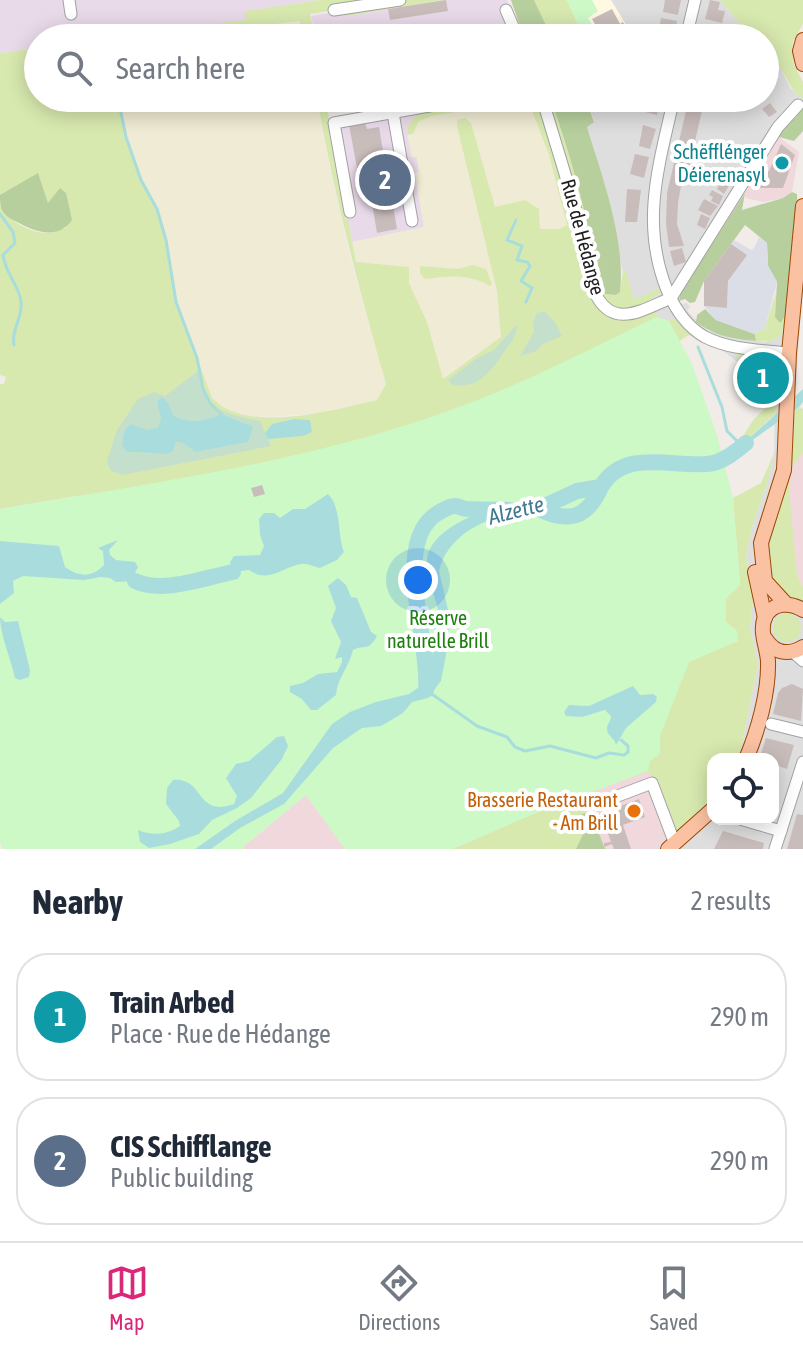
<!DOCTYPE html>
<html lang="en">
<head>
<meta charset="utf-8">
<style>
  :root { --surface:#fff; --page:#f6f6f7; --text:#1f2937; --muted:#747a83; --line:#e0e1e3; --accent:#db2777 }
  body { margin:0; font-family:"Asap Condensed",sans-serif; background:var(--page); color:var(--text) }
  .controls { position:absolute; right:24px; bottom:24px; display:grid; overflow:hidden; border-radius:16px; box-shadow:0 4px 20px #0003 }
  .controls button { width:72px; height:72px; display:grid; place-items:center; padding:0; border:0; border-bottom:2px solid var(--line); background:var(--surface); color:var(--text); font:40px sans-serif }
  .you { position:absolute; left:418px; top:580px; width:28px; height:28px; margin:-20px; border:6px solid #fff; border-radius:50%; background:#1a73e8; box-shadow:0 0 0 12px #1a73e833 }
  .badge { display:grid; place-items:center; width:52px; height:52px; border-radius:50%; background:var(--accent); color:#fff; font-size:26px; font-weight:700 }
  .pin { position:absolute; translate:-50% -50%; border:4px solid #fff; box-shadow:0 2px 8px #0006 }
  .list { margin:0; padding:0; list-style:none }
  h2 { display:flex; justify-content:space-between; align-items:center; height:104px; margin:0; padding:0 32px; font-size:34px }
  h2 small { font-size:26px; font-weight:400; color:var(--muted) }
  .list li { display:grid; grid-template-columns:52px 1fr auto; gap:24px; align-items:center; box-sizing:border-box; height:128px; margin:0 16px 16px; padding:0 16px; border:2px solid var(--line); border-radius:32px }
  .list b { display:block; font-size:30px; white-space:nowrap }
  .list p { margin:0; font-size:26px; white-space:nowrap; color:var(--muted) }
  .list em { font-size:26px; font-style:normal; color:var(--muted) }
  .icon { flex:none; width:44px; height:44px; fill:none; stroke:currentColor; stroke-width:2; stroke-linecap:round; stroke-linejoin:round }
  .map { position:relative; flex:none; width:803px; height:849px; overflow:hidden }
  .search { position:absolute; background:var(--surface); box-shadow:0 4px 20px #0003; left:24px; right:24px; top:24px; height:88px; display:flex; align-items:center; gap:20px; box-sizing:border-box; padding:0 28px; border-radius:44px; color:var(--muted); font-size:30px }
  .sheet { height:392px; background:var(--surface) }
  nav { display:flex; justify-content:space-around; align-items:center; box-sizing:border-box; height:112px; border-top:2px solid var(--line); background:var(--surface); font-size:22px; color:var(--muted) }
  nav a { display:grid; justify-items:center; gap:4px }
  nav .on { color:var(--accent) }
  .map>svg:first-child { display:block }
</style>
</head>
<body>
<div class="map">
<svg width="803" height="849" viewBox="0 0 803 849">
  <rect width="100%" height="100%" fill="#f1ece8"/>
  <g fill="#dfdede">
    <path d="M611,0H720L752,38H634Z"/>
    <path d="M765,53L774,64L779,65L791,89L800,94L803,101L796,117L780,128L783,131L779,137L689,279L680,294L679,301L680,304L687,303L690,307L687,311L707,330L736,339L766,342L784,323L800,325L790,470L797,575L803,587V849H654L691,822L713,800V819H773V759H739L758,664L750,628L754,591L746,556L753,524L768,481L774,453L775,403L777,394H780L719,348L701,341L676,318L669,321L629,306L609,200L587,126L594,121L585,98H765Z"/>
  </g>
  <g fill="#f1d8dc">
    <path d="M779,137L799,152L792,192L783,198L764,202L745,198V193Z"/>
    <path d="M803,453V587L797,575L789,490L790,470Z"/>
    <path d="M648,771L653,777L675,835L654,849H576L584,832L589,792Z"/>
    <path d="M306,795L345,849H244L243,847Z"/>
  </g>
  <g fill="#e9daea">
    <path d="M0,0H319L246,11V20L109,38H38V48L0,53Z"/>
    <path d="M443,0H507L523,38H316L311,16L339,11L349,13V16Z"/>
    <path d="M361,98H493L449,106L408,126L412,157H417L419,172L415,174L424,227L352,242L328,119L363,112Z"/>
  </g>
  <path fill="#fff9e3" d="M567,0H611L634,38H584Z"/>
  <g fill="#efebd4">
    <path d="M299,21L307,38H165Z"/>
    <path d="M119,98H317L328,158L351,262L386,384L377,400L313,414L256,417L223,410L212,398L176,302L157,209L141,180L126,137Z"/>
    <path d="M525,100L530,104L549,155L567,226L559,229L539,230L540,213L534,205L527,203L495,207L471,123L457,126L497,291L502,329L501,337L442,379L427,322L409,282L357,262L352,242L424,227L415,173L419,172L417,157H412L407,135L413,134L419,121L432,116Z"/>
  </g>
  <g fill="#d8e9af">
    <path d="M319,0H443L348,16V13L334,10L310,14L315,38H307L299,21L165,38H109L245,20V11Z"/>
    <path d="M534,0H567L584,38H552Z"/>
    <path d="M720,0H803V24L793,41L792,50L794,65L803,82V101L800,94L796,95L779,65L774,64L765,53V38H752Z"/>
    <path d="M38,48V98H119L126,137L141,180L157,209L166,240L176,302L212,398C247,435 333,410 377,400L386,384C359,289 334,195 317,98H325L356,262L409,267V283L427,322L443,379L501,337L497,291L457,126V120L465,118L471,123L495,207L525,200L539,209L540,229H559L567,225L549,155L530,105L525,100L432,116L419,121L413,134L407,135L408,126L419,111L493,98H534L539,103L545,98H550C573,160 588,222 601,287L605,294L616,295L620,292L623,272L626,271L634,300L659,288L661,293L651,298L657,316L669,321L676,318L701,341L689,335L670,347L0,617L76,496L0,509V384H4L6,377L0,375V204C6,220 30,233 47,233C53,233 60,230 66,228L60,188L48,204L38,174L0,195V53Z"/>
    <path d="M473,265L486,269L492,284L490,286C469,273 447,276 425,279L420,273V266L458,269Z"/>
    <path d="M776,292L775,317L788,307L786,323L784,324L782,334L773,341H756L755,334L765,328Z"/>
    <path d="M733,352L776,358L782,368L781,394L772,388H768Z"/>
    <path d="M777,397L775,414L730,456L754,419Z"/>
    <path d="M799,407L803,409V453L790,470L789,490L797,575L803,587V600C778,599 766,578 763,554L790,469L795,410Z"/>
    <path d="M774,453L768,481L753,524L746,556L754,591L750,628L758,664L739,759H713V800L675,835L653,777L648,772L589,792L586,800L591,811L567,819L584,832L576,849H345L736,631L726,622V598L740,585L733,498L761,483Z"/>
    <circle cx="787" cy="628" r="14"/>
  </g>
  <g fill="#b7cf9d">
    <path d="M511,0H534L552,38H524Z"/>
    <path d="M550,98H585L594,122L587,127C602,176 626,241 620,292L616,295L605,294L601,287C588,222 573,160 550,98Z"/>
    <path d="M803,102V131L794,141L779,137L782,131L780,129L796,117Z"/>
    <path d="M38,173L48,203L60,188L66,193L72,220C59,239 38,233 21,224C15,221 8,218 4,213C0,208 0,201 0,195Z"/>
    <path d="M792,192L797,194C798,219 795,302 782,321L780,323L775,317L777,282L768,266L767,243L745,225L704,281L695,302L690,303L685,299L679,301L680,294L745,193L742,210L783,198Z"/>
    <path d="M705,309L716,320L755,334L756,341C733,339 715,336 696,322L697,315Z"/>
    <path d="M591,811L604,847L606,849H576L584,832L569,826L567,819Z"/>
  </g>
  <g fill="#c5dfcd" fill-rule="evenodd">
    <path d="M544,311L554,321L562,336L543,344L536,351L520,356L534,332L533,322L537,313Z"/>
    <path d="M517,324C517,334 513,340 507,348C494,367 479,392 451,384L448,380L477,358L494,350Z"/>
    <path d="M198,371C208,412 222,413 260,421L271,446L122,475L110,470L107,461L117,430L138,399L154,392L165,396ZM168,403L174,416C191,424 204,421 221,414L248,442L197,452L181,442H176L173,451L151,454L127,452L137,426L149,430L158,427L161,419L159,407Z"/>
  </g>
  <g fill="#cdf9c7">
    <path d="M567,0H592L598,11L588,18L600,38H584Z"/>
    <path d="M657,317L669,321L692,364L717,435L733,498L740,585L726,598V622L737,631L738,641L689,662L660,736V754L650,761L648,771L531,815L453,849H345L306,795L244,846V849H3L0,843V509C159,482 324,460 475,401C537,377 597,345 657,317Z"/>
  </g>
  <path fill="#dcdee7" d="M759,237L767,243L768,266L777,282L765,328L755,334L716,320L704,306L727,308L728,281L746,255L731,244L734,240L751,250L754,248Z"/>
  <g fill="#a9dddd">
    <path d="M803,389V402L799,407L730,456Z"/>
    <path d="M162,397L168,403L174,416C191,424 204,421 221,414L253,427L248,442L196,452L181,442H176L173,451L166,454L127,452L122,445L124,432L130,424L149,430L158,427L161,419L157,402Z"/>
    <path d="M294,419L310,420L312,432L303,436L268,439L265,433L272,424Z"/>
    <path d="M328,494C342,508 337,535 344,552L337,560L320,568C314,567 307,563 301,564C282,567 269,584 249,570L233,572L230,562L234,556L260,555L264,546L260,535L259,519L264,513H274L280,518L293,509H305Z"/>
    <path d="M522,505H547L557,518C515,505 451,522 439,571L450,618L447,650L441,681L428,698L412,702L403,713L381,726L362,728L333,748L284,804L240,828L211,849H195L235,821L283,793L332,724L350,712L376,702L409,694L422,685L435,646L434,627L440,617C436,600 428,580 427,562C426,537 464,517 485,512C497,508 511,511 522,505Z"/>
    <path d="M118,540L109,550L110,555L116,560L135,562L138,567L135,573V581L116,582L110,578L101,577L84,580L23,576L13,581L14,593L0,604V541L59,546L65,567C79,577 92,578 104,565L103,551L98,548Z"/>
    <path d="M338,578L346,585L351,597L357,598L371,632L377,636C368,652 365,644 353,650C349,667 337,679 336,695L317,710H311L302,699L290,692V686L303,683L318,674L337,672L342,662V657L335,659L341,642L331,621L336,608L328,586Z"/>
    <path d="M0,617L5,622L18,621L30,670L29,677L20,680L15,678C11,659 0,635 0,617Z"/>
    <path d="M633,686L640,695L653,694L657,697L656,702L626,728L616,745C615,738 607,736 607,729C607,724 611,721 611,716L605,710L582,717L566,716L564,712L569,705L589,706Z"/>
    <path d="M284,736L288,746L282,759L251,798L237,808L212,820L199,834L170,844L149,848L140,842L138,830C152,836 167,835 180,826L179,821L166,804L167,788L173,780C205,777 195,818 234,804L237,796L226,778L236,764L249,761L277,737Z"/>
  </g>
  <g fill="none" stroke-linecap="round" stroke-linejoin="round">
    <g stroke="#a9dddd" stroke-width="3">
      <path d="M118,98L126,137L141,180L157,209L166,240L176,302L197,358L203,389L210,403L221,414"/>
      <path d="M0,214L13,232L15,243L3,255C5,273 20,287 21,302C23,318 11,329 14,345"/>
      <path d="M516,220L507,240L522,246L517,260L527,262L530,266L521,281L532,288L526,302"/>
      <path d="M698,347L722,407L727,431L742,446"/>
      <path d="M429,692L477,726L507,737L515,747L525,751L550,746L596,758L609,753L624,755L628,752V746L621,740"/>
    </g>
    <g stroke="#a9dddd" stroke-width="16">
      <path d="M526,509L547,505L577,491L601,487C624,448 670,467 707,464C722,463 735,452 746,443"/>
      <path d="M539,509C568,523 587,519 601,487"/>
      <path d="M135,581C163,594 203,578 233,572"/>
      <path d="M426,690C431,643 390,542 438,513C443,510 449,506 455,506C459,506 463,509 467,509C481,510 496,509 510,510"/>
    </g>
  </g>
  <g fill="#c9bdbb">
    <path d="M446,0L448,11L390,20L388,9Z"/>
    <path d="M665,0H681L678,15L663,12Z"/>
    <path d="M710,0L720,2L718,10L725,11L722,23L705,19Z"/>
    <path d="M612,9L620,24L623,22L625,26L623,27L629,38H603L592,19Z"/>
    <path d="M661,18L677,21L674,38H657Z"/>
    <path d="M489,24L492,38H419V36Z"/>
    <path d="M703,30L719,33L718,38H702Z"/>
    <path d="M648,98L660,99L657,115L645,112Z"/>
    <path d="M689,98H705L689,167L683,174L678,203L677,224L684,246L669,247L666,224L667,193Z"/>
    <path d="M770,103L777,112L769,117L762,109Z"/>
    <path d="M365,123L367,129L379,127L385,163L393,162L398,192L391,193L397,229L377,233L371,197L384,195L383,192L375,193L371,169L379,167L378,164L357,168L349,125Z"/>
    <path d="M643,125L656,129L650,149L639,146Z"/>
    <path d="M781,144L795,155L783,188H753L762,171H769Z"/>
    <circle cx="743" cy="151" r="6"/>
    <path d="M635,154L649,157L644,178L630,174Z"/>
    <path d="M726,169L735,175L724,194L717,189L719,185L716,183Z"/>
    <path d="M627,189L641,190L637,222H625Z"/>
    <path d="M712,190L723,196L719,205L711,201L713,197L709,195Z"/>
    <path d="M704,199L718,206L710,216L698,210Z"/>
    <path d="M701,214L710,218L705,229L697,225Z"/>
    <path d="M731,244L747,255L728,281L727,308L704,306V281Z"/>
    <path d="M682,248L686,262L674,266L670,251Z"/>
    <path d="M262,485L265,494L254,497L251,488Z"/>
    <path d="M792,684L803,689L801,721L773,714L778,693L782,688Z"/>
    <path d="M766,738L794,745L787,769L773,764V759L760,757Z"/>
    <path d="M639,799L645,817L623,825L631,849H614L612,844L604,847V843L611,842L602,817L606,816L605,809H610L612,813L617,812L615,808Z"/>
    <path d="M797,814L803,815V849H787Z"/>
    <path d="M723,831L764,843L763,849H714Z"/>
  </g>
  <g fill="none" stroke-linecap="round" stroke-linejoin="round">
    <defs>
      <g id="minor">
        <path d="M69,0L71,14"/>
        <path d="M334,10L400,0"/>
        <path d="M506,10L518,38"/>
        <path d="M686,38L695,0"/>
        <path d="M542,98L575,207L595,293C613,330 642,310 671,298"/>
        <path d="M674,98C659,165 640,223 667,290C675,309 687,327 705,337C730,350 762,350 789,353"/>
        <path d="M393,113L412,221"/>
        <path d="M350,212L334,123L474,98"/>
        <path d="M671,298L778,127L798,105"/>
        <path d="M793,652L803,661"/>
        <path d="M771,724L803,732"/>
        <path d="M599,803L652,783L675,844"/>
        <path d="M740,819L781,831"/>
        <path d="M775,849L803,762"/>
      </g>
      <g id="major">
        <path d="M803,40L800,51L803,64"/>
        <path d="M755,572L765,618"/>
        <path d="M786,604L765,581L761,543L784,470L789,353L803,206"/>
        <path d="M765,638C774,653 788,656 803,647"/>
        <path d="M746,759C758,731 769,692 768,661C767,647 759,631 765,617C773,602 790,602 803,610"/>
        <path d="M668,849L713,809"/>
      </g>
    </defs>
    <use href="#minor" stroke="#a2a2a2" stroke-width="13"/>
    <use href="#major" stroke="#9b4803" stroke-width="16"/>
    <use href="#minor" stroke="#fff" stroke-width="11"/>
    <use href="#major" stroke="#fac2a3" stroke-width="14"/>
  </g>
  <circle fill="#0f9aa8" stroke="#fff" stroke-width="3" cx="782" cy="163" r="8"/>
  <circle fill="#e8710a" stroke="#fff" stroke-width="3" cx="634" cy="811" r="8"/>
  <g text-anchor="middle" stroke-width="8" stroke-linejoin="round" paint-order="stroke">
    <g font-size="20" fill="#0d838f" stroke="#fff" text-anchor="end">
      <text x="766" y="159">Schëfflénger<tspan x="766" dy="23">Déierenasyl</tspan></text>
    </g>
    <g font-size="20" fill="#212121" stroke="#fff">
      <text transform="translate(583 237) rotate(75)" y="7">Rue de Hédange</text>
    </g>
    <g font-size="20" fill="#1d800e" stroke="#fff">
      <text x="438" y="625">Réserve<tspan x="438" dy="23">naturelle Brill</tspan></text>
    </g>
    <g font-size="20" fill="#c56008" stroke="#fff" text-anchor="end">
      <text x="618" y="807">Brasserie Restaurant<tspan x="618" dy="23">- Am Brill</tspan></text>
    </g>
    <g font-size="22" font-style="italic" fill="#427a90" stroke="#fff">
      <text transform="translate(516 510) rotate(-14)" y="8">Alzette</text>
    </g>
  </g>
</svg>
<div class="controls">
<button><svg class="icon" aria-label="locate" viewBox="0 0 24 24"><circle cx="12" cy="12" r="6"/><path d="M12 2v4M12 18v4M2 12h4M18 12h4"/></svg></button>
</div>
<div class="you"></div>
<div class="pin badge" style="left:763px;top:378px;background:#0f9aa8">1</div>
<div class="pin badge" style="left:385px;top:180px;background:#5c6f8a">2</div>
<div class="search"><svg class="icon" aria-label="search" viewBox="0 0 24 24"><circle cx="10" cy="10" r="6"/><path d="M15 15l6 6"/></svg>Search here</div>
</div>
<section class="sheet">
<h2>Nearby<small>2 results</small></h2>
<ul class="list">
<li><span class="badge" style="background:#0f9aa8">1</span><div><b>Train Arbed</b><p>Place · Rue de Hédange</p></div><em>290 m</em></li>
<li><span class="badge" style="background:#5c6f8a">2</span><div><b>CIS Schifflange</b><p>Public building</p></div><em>290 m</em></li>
</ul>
</section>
<nav>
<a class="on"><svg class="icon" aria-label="map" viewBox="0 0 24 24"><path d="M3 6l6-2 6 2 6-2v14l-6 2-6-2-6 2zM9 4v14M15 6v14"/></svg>Map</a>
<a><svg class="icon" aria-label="directions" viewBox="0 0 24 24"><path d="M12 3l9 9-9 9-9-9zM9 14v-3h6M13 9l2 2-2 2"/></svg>Directions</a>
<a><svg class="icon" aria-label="saved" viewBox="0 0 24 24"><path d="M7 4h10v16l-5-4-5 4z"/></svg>Saved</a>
</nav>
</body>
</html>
